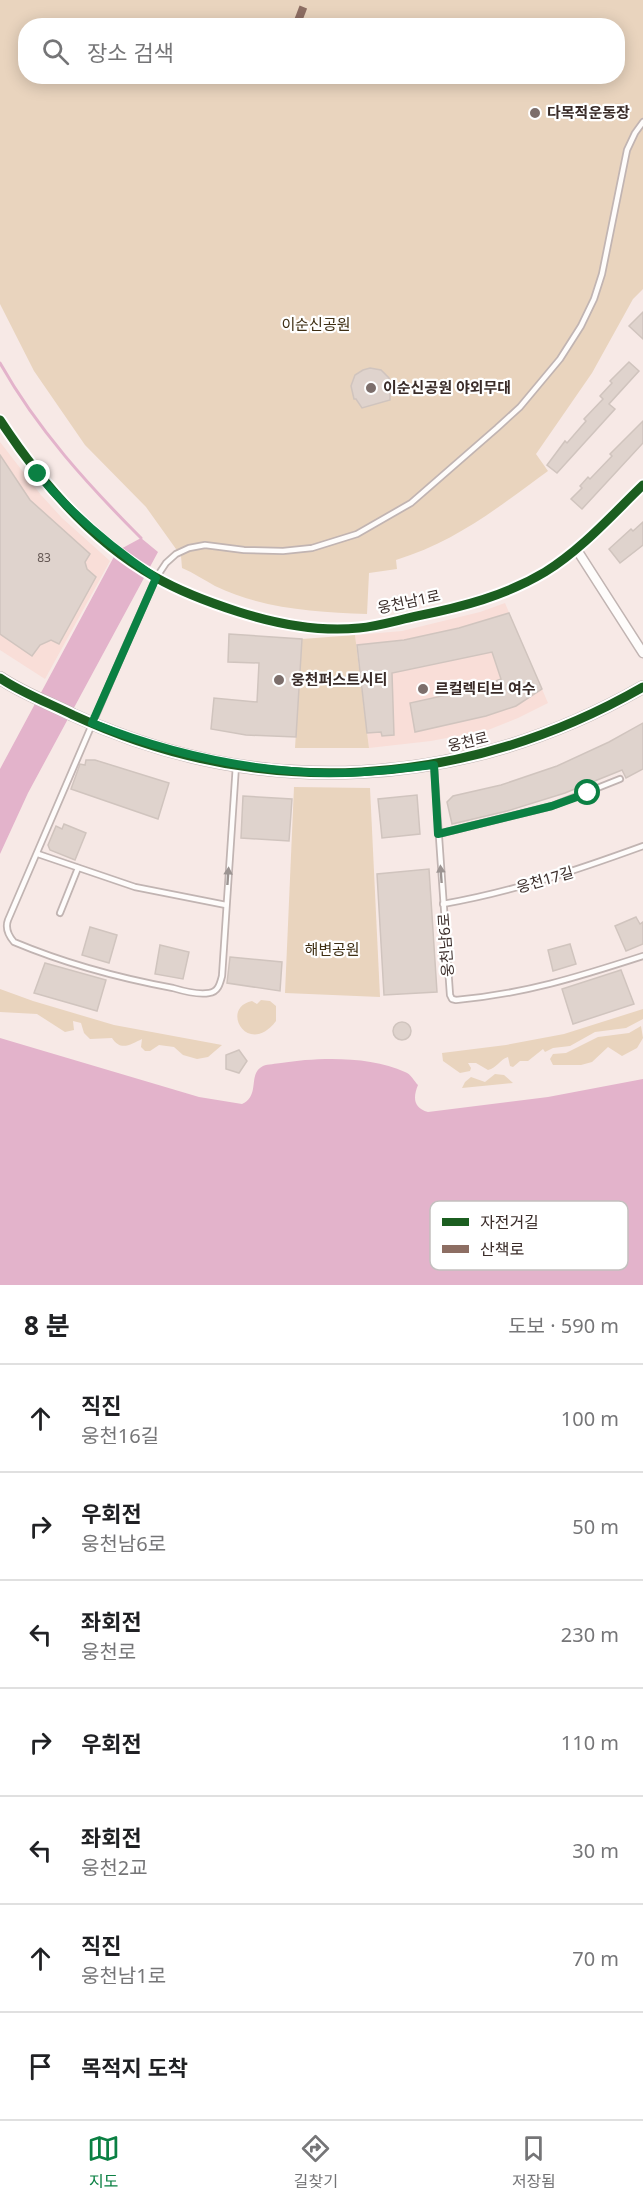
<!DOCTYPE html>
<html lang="ko">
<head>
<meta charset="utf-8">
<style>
  :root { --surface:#fff; --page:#f2f2f2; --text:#202124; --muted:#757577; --line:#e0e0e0; --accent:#0b8043 }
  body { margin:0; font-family:"Noto Sans","Noto Sans KR",sans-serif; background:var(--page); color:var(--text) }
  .stop { position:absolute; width:18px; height:18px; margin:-14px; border:4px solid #0b8043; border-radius:50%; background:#fff }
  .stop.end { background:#0b8043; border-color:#fff; box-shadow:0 2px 6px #0008 }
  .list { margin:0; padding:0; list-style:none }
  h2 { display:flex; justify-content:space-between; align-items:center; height:78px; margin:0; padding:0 24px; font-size:26px }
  h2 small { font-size:20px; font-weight:400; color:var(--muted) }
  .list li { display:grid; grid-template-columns:39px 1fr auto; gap:18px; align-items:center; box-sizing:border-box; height:108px; padding:0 24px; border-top:2px solid var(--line) }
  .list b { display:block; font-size:22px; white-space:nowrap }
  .list p { margin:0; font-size:20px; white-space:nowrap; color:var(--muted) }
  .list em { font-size:20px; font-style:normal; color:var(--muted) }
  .icon { flex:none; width:33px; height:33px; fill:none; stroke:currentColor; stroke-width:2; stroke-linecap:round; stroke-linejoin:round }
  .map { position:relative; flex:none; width:643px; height:1285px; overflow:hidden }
  .search { position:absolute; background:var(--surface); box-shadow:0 3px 15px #0003; left:18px; right:18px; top:18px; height:66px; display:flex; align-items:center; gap:15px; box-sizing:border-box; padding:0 21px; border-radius:24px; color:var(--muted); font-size:22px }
  .sheet { height:834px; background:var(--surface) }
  nav { display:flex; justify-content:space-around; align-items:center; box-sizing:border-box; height:84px; border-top:2px solid var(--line); background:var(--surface); font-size:16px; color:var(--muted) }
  nav a { display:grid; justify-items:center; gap:3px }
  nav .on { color:var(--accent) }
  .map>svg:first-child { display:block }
</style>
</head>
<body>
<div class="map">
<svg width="643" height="1285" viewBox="0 0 643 1285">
  <rect width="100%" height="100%" fill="#f7e9e6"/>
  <g fill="#f9ded8">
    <path d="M0,442L41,495L62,518L110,561L45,679L0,650Z"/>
    <path d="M505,603L548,703L518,718L488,730L431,741L369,748L355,635L402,631L480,612Z"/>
  </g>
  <g fill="#e9d4be" fill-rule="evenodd">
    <path d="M0,0H643V289L633,299L592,373L536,454L548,471C497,508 457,541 396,560L397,569L369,573L367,614C315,612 263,609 215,586C204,580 194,573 182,568L181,556L146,507L85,445L34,371L0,304ZM26,26H618V76H26Z"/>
    <path d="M355,635L369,748H295L302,639Z"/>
    <path d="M294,787L370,788L380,997L285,993Z"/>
    <path d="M0,989L33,1001L114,1025L222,1045L208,1057L197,1059L183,1055L174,1047L159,1045L150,1051H145L141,1047L142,1039C131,1044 121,1052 112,1038L90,1039L84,1033L81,1023L73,1021L74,1030L65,1032L37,1014L0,1012Z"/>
    <path d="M261,1000L270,1001L276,1006V1021C248,1058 219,1008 252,1001L257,1004Z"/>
    <path d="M643,1009V1019L626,1028L595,1032L570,1046L553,1048L545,1052L543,1049L528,1061H520L513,1067L510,1066L508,1057C499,1060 497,1068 488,1070L476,1063H468L471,1068L470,1071L460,1073L443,1061L442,1053L506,1045L564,1034Z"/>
    <path d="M641,1026L643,1038L637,1048L622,1056L608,1047L592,1062L581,1065H553L550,1059L553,1054L566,1053L598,1037L629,1033Z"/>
    <path d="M495,1074L504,1075L513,1083L462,1088L465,1082L471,1077L485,1082Z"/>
  </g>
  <g fill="#e3b3cb">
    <path d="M141,538L158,552L28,793L0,854V769L117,551Z"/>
    <path d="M0,1038L199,1097L242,1104C261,1095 247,1074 263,1066C268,1064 276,1064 281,1063C318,1057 371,1056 405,1072C411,1074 414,1081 418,1085C413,1097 413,1108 428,1112L548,1097L643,1079V1285H0Z"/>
  </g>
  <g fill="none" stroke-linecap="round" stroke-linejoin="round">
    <path stroke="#e3b3cb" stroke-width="3" d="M0,363C37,429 88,485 141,538"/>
  </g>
  <g fill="#dfd3cd" stroke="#d0c4be" stroke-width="1.5">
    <path d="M643,312V339L629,326Z"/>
    <path d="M629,362L639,371L609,404L615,409L557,473L547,465L565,441L567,443L586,421L584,419L603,399L600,396L612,383L610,381Z"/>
    <path d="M370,368L381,370L389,378L392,389H390V400L362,408L356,399H354L351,386L355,375L363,370Z"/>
    <path d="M643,421V443L582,509L571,499L582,488L580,486L588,477L590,479L612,456L610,454Z"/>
    <path d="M0,455L30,500L90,554L85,562L87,569L96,577L59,644L51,640L40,645L32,656L0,634Z"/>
    <path d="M643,522V545L620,563L609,549L631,529L633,531Z"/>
    <path d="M509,613L542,689L516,706L486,716L415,732L410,703L478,688L501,679L492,652L392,673L394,735L382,736L381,732L367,733L357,645L404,640L459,628Z"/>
    <path d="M229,634L302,639L296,737L246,735L211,729L214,698L257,702L259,663L228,662Z"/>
    <path d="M643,723V769L626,778L622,770L565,793L507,811L452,824L447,802L453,796L501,785L557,766L609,742Z"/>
    <path d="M86,760H95L169,783L158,819L71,789L80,764L85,765Z"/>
    <path d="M417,795L420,834L382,838L378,799Z"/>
    <path d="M243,796L292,799L289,841L241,838Z"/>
    <path d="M64,824L86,833L75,860L50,850L48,845L56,826L62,829Z"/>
    <path d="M429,869L437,992L384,995L377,874Z"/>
    <path d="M636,917L640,924L643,922V944L626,951L615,926Z"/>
    <path d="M90,927L117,935L109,963L82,955Z"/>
    <path d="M570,944L576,964L553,971L548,950Z"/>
    <path d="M160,945L189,952L183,979L155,974Z"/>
    <path d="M230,957L282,962L280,991L227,983Z"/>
    <path d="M45,963L106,980L97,1011L34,993Z"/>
    <path d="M621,970L634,1004L573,1024L562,989Z"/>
    <circle cx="402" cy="1031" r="9"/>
    <path d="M239,1050L247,1061L239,1073L226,1069V1055Z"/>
  </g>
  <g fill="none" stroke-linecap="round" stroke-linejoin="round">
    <defs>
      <g id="service">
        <path d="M236,765L222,976C220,984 218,992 209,993C198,995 183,991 173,988C119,978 64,963 14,942C8,935 5,928 8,920L124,650L156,578L166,563L176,554L189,548L205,545L244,550L283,551L312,548L357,534L411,503L497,428L520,407L560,359L581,326L594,299L602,274L627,150L635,133L643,122"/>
        <path d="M434,765L450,995L452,999L456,1000C524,994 578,977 643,956"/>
        <path d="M438,834L552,806L620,779"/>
        <path d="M38,854L135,887L226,905"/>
        <path d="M443,904C512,892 577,870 643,846"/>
        <path d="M60,913L78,868"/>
      </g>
      <g id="minor">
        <path d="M0,420C40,481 91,541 155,577C181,592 211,603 239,612C277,624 319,632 359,628C379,626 398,620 417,616C462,607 505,596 545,572C582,549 612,515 643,485"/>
        <path d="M577,550L643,653"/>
      </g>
      <path id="tertiary" d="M0,678C22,693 49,703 73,715C260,802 465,789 643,687"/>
    </defs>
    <use href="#service" stroke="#c1b4b2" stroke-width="8"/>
    <use href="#minor" stroke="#c1b4b2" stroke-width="11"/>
    <use href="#tertiary" stroke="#c1b4b2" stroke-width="14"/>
    <use href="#service" stroke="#fefcfb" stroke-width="4.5"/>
    <use href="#minor" stroke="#fefcfb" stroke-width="8"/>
    <use href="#tertiary" stroke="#fefcfb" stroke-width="10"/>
    <path stroke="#8d6e63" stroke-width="8" stroke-dasharray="15 8" stroke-linecap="butt" d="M298,21L306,0"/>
    <defs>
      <g id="cycleway">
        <path d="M0,420C40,481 91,541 155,577C181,592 211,603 239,612C277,624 319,632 359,628C379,626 398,620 417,616C462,607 505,596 545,572C582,549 612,515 643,485"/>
        <path d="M0,678C22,693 49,703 73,715C260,802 465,789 643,687"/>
      </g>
    </defs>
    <use href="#cycleway" stroke="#fff" stroke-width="13"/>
    <use href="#cycleway" stroke="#1b5e20" stroke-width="9"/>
  </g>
  <defs><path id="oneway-solid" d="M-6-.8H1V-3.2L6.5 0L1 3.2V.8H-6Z" transform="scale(1.5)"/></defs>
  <g fill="#9c9492">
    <use href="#oneway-solid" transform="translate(441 874) rotate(-94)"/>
    <use href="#oneway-solid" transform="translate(228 876) rotate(-86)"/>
  </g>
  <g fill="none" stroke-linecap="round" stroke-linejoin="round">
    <path stroke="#0b8043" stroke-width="8" d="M38,474C72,515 112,548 156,578L92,723C167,753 243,770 324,773C361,774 397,769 434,765L438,834L552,806L588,793"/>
  </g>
  <g fill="#7c6e6b" stroke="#fff" stroke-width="2">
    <circle cx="535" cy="113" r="6"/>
    <circle cx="371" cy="388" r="6"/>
    <circle cx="279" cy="680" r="6"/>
    <circle cx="423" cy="689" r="6"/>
  </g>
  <g text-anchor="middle" stroke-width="4.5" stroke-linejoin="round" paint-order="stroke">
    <g font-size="12" fill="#655854">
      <text x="44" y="562">83</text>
    </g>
    <g font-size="15" font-weight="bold" fill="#3a2c29" stroke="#fff" text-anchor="start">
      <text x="547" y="118">다목적운동장</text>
      <text x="383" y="393">이순신공원 야외무대</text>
      <text x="291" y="685">웅천퍼스트시티</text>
      <text x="435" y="694">르컬렉티브 여수</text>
    </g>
    <g font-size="15" fill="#3e2e13" stroke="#fff">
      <text x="316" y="330">이순신공원</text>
      <text x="332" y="955">해변공원</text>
    </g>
    <g font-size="15" fill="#3a2c29" stroke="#fff">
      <text transform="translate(409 602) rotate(-12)" y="5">웅천남1로</text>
      <text transform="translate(468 742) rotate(-13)" y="5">웅천로</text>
      <text transform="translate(545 880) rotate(-16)" y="5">웅천17길</text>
      <text transform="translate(446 945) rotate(-94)" y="5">웅천남6로</text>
    </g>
  </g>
  <rect x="430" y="1201" width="198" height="69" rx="9" fill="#fff" stroke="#c4c0bf" stroke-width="1.5"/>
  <rect x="442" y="1218" width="27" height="8" fill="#1b5e20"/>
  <rect x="442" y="1245" width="27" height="8" fill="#8d6e63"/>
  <g font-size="16" fill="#3a2c29">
    <text x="480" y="1228">자전거길</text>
    <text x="480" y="1255">산책로</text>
  </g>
</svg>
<div class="stop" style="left:588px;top:793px"></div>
<div class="stop end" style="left:38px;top:474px"></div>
<div class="search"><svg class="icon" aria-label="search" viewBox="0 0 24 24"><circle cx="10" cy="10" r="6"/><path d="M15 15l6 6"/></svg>장소 검색</div>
</div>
<section class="sheet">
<h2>8 분<small>도보 · 590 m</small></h2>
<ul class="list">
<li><svg class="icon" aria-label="ahead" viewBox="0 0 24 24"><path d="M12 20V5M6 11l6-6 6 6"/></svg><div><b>직진</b><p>웅천16길</p></div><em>100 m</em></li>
<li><svg class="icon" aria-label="right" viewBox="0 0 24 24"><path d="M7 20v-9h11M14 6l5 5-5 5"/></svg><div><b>우회전</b><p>웅천남6로</p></div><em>50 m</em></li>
<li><svg class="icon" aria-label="left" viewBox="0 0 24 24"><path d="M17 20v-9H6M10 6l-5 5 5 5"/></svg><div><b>좌회전</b><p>웅천로</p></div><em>230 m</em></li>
<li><svg class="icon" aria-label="right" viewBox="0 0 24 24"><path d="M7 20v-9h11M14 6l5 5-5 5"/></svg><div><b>우회전</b></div><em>110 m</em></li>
<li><svg class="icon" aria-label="left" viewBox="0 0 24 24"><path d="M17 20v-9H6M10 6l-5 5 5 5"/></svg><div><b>좌회전</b><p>웅천2교</p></div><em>30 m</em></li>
<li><svg class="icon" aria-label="ahead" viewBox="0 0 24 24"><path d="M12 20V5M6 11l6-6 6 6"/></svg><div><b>직진</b><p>웅천남1로</p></div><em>70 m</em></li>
<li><svg class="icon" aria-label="arrive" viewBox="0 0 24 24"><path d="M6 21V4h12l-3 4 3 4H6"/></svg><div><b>목적지 도착</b></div></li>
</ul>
</section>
<nav>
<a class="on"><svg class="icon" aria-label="map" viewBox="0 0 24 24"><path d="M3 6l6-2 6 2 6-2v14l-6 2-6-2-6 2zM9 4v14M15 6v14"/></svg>지도</a>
<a><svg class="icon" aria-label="directions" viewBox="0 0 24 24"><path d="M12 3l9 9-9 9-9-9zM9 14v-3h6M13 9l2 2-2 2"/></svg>길찾기</a>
<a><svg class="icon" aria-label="saved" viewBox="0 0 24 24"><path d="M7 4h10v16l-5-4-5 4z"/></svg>저장됨</a>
</nav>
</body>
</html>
